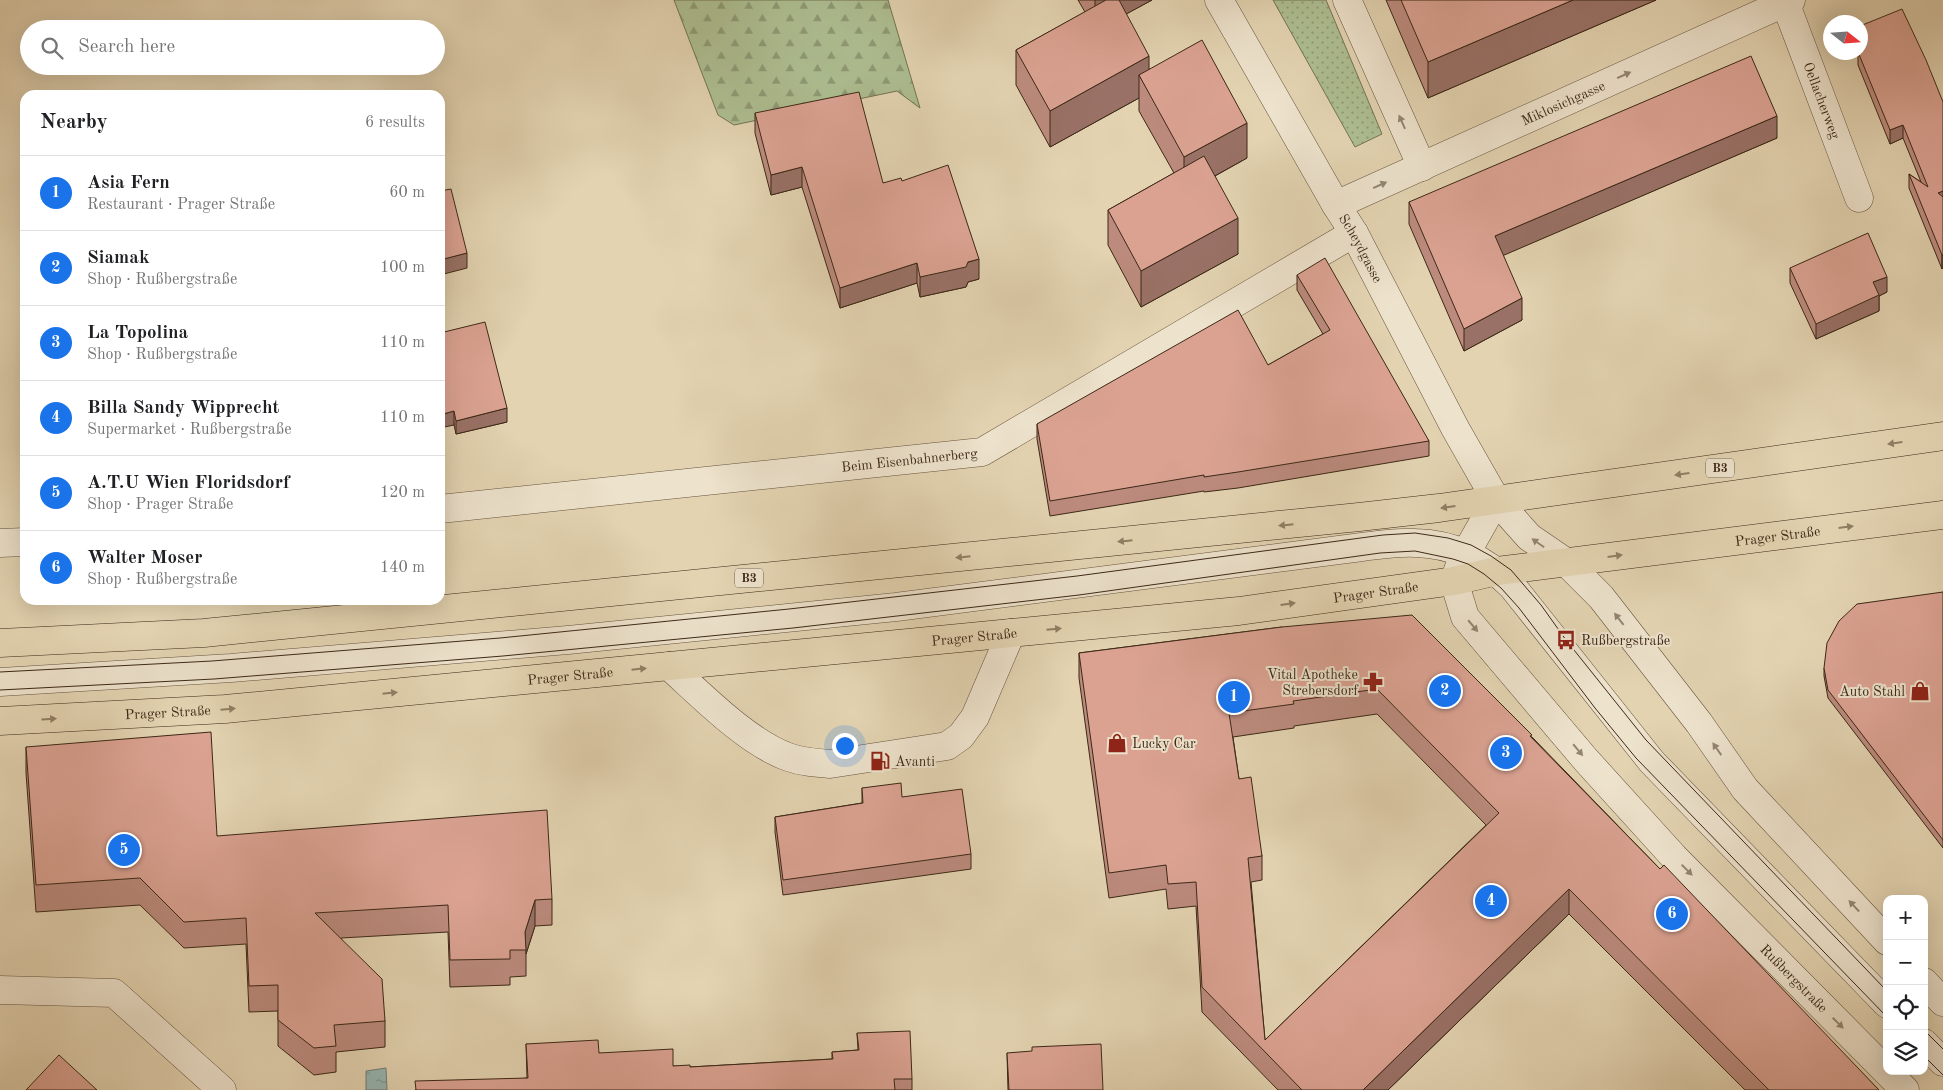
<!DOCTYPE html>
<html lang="en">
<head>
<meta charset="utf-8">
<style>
  :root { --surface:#fff; --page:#f6f6f6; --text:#202124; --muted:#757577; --line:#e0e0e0; --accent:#1a73e8 }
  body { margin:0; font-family:"Old Standard TT",serif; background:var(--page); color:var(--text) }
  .controls { position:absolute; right:15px; bottom:15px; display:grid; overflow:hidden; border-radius:10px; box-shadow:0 5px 20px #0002 }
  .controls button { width:45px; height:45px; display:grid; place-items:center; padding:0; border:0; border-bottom:1px solid var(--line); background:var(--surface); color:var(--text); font:25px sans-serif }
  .compass { position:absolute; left:1823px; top:15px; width:45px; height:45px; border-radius:50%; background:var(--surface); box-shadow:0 5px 20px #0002; rotate:107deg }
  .you { position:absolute; left:844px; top:745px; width:18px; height:18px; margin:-12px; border:4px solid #fff; border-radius:50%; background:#1a73e8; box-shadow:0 0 0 8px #1a73e833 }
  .badge { display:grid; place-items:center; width:32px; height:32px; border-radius:50%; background:var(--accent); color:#fff; font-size:16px; font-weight:700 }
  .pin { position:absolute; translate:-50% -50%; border:2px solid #fff; box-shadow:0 1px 5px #0006 }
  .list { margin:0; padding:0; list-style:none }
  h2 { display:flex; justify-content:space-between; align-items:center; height:65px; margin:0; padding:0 20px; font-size:21px }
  h2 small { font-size:16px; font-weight:400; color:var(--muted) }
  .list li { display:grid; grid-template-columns:32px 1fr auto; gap:15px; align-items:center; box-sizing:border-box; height:75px; padding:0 20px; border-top:1px solid var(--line) }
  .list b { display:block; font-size:19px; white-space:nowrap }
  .list p { margin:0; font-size:16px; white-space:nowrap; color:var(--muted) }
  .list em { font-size:16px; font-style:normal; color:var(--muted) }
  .icon { flex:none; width:28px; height:28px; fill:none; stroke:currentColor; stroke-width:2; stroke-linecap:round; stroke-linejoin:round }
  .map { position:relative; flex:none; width:1943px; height:1090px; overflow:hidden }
  .search { position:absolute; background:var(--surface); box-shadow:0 5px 20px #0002; left:20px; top:20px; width:425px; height:55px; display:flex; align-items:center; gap:12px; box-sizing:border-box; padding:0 18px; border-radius:28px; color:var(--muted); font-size:19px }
  .panel { position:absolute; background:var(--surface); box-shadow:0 5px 20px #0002; left:20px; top:90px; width:425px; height:515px; border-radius:15px }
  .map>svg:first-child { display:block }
</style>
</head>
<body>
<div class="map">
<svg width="1943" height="1090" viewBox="0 0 1943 1090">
  <defs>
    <pattern id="grass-dots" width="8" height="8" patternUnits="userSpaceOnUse" patternTransform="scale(1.25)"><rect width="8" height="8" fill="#adbe91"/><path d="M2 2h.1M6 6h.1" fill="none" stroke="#8e9a75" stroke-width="1.8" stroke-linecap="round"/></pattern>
    <pattern id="forest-firs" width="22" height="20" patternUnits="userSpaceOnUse" patternTransform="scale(1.25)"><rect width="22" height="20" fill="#adbe91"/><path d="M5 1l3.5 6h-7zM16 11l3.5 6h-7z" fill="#8e9a75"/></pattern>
    <pattern id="water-ripples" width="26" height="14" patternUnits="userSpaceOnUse" patternTransform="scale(1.25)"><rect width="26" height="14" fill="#97b6b3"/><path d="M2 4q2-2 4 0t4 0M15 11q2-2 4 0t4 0" fill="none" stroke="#7c9491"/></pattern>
  </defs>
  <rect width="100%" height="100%" fill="#e3d3b1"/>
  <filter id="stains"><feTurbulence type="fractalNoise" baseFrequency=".004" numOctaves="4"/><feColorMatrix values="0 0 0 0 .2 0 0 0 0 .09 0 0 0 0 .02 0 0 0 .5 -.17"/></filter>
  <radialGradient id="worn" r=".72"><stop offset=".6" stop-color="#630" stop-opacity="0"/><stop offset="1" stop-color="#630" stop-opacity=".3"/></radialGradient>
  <path fill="url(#grass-dots)" stroke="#747354" d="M1273,0H1326L1382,134L1355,147Z"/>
  <path fill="url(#forest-firs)" stroke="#747354" d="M674,0H888L920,108L897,91L734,125L718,115Z"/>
  <path fill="url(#water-ripples)" stroke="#737d75" d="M386,1068L387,1090H366V1071Z"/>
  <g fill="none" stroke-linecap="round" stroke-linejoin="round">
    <defs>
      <g id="minor">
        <path id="s1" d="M1219,0L1336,205L1354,233L1455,428L1496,500L1529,537L1567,563L1601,597L1699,723L1745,789L1887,941"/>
        <path d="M1347,0L1422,167"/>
        <path id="s2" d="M1785,2L1859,198"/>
        <path id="s3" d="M1336,205L1791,0"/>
        <path id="s4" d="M1496,500L1461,562L1454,581L1465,617L1586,760L1674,857L1905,1090"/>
        <path id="s5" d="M440,509L982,452L1354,233"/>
        <path d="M0,543L25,542"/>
        <path d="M669,666C702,696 747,742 788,757C802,762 816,763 830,764L947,746L961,736L975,717L1011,633"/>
        <path d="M0,682L231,668L568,640L896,607L1362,547C1379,545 1398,542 1416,543C1454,544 1486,560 1512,586L1652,762L1887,1004"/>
        <path d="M1924,982L1943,1002"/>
        <path d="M0,990L114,993L222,1090"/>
        <path d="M1924,1043L1943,1062"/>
      </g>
      <g id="major">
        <path d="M0,643L204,633L1359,517L1439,508L1943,436"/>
        <path id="s6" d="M0,721L225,709L1239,611L1454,581L1497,571L1943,515"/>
      </g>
    </defs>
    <use href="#minor" stroke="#66533e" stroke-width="29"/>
    <use href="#major" stroke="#3c2817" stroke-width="29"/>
    <use href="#minor" stroke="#ede2cc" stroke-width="28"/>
    <use href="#major" stroke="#e3d3b1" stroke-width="28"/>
    <g stroke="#3c2817" stroke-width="1">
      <path d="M0,672L212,661L500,638L789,609L1077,576L1383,535L1415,533L1448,538L1471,545L1491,556L1511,570L1541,605L1566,640L1646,740L1887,991"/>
      <path d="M0,690L214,679L503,656L793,628L1079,595L1380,553L1415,551L1453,559L1468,564L1484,574L1501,588L1519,608L1595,708L1636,758L1887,1017"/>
      <path d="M1924,1030L1943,1049"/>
      <path d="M1924,1056L1943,1075"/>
    </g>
  </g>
  <g fill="#bc8b7e" stroke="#3c2817" fill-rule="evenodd">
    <path d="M1078,0H1152L1126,14L1149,69L1247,158L1215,176L1238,254L1141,307L1108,245V210L1174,173L1139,111V98L1050,147L1016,85V50L1085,12Z"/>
    <path d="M1386,0H1656L1428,98Z"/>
    <path d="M1856,52H1860L1943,102L1942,269L1909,188V174L1921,182L1903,138L1890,144L1858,65V56Z"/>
    <path d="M755,113L883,183L902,181L979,279L968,282L966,287L920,297L917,283L840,308L802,187L771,195L755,133Z"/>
    <path d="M1777,138L1503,255L1522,320L1464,351L1409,224V202Z"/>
    <path d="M1790,268L1887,292L1879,296V311L1816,339L1790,283Z"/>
    <path d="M1297,275L1429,441V456L1238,488L1204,492V491L1050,516L1037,439V424L1268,365L1323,334L1297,290Z"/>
    <path d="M440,333L507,422L456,434L454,425Z"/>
    <path d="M1943,592V848L1828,698L1824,676V668Z"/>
    <path d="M1282,627L1532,737L1660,869L1879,1090H1745L1569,914L1388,1090H1278L1202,1012L1196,906L1168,909L1166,889L1109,898L1079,678V653ZM1377,714L1486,825L1265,1040L1251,882L1262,880V856L1239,779L1233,737L1294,728V726Z"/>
    <path d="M26,747L217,836L552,899V925L535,926L526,954V976L510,977V985L450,987L448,932L341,938L385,1021V1047L336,1052V1072L314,1075L278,1046V1011L249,1012L246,944L184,948L140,905L36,912L26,773Z"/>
    <path d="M862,788L902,797L971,854V869L783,895L775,832V817L862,803Z"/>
    <path d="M857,1033L912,1079V1090H415L527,1078L526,1044L599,1053L673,1066L690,1067L832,1059V1052L858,1050Z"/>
    <path d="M1007,1053L1103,1090H1008Z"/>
  </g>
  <g fill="#997166" stroke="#3c2817">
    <path d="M1095,0H1152L1095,31Z"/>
    <path d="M1573,0H1656L1428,98V62Z"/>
    <path d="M1149,56V92L1139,75V98L1050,147V111Z"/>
    <path d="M1777,116V138L1495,259V236Z"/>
    <path d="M1247,123V158L1184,193V157Z"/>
    <path d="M1903,125V138L1890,144V130Z"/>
    <path d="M802,167V187L771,195V175Z"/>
    <path d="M1943,191V205L1938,193Z"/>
    <path d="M1238,218V254L1141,307V271Z"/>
    <path d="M467,253V268L440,275V260Z"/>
    <path d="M1942,255H1943V268L1942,269Z"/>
    <path d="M979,259V279L968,282L966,287L920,297V277Z"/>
    <path d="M917,263V283L840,308V288Z"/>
    <path d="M1887,277V292L1879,296V311L1816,339V324L1873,282Z"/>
    <path d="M1522,298V320L1464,351V329Z"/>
    <path d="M507,408V422L456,434V421Z"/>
    <path d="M454,411V425L440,428V415Z"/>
    <path d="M1569,889V914L1388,1090H1363Z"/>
    <path d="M535,900V926L526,954L525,932Z"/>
  </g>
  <g fill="#dba292" stroke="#3c2817" fill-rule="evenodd">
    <path d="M1106,0H1119L1149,56L1050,111L1016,50Z"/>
    <path d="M1401,0H1573L1428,62Z"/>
    <path d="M1902,9L1926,60L1943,102V191L1938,193L1943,197V255H1942L1909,174L1928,187L1903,125L1890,130L1858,52H1860L1861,51L1860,26Z"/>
    <path d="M1202,40L1247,123L1184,157L1139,75Z"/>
    <path d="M1751,56L1777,116L1495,236L1522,298L1464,329L1409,202Z"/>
    <path d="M859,92L883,183L901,178L902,181L948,165L979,259L968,262L966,267L920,277L917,263L840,288L802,167L771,175L755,113Z"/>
    <path d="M1204,156L1238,218L1141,271L1108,210Z"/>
    <path d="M451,189L467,253L440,260V191Z"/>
    <path d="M1868,233L1887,277L1873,282L1879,295L1816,324L1790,268Z"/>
    <path d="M1325,258L1429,441L1238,472L1204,477V475L1050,501L1037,424L1238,310L1268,365L1330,330L1297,275Z"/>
    <path d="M485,322L507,408L456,421L454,411L440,415V333Z"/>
    <path d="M1943,592V840L1828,690L1824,668L1827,643L1839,621L1857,604Z"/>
    <path d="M1412,615L1532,735L1530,736L1660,869L1664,865L1879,1090H1769L1569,889L1363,1090H1302L1202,987L1196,882L1168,884L1166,865L1109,873L1079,653L1282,627ZM1377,689L1499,813L1265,1040L1248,858L1262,856L1251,777L1239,779L1229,713L1294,704L1293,701Z"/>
    <path d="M211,732L217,836L547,810L552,899L535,900L525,932L526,950H510V959L450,960L448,905L315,913L382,979L385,1021L334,1025L336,1046L314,1048L278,1020V985L249,986L246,918L184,922L140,878L36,885L26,747Z"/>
    <path d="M901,783L902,797L962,789L971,854L783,880L775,817L863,803L862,788Z"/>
    <path d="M910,1031L912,1079H894L895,1090H416L415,1081L528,1078L526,1044L598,1040L599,1053L673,1049V1066L690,1065V1067L833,1059L832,1052L859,1050L857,1033Z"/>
    <path d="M1101,1044L1103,1090H1009L1007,1053L1032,1051V1047Z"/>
    <path d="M59,1055L97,1090H26Z"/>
  </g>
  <defs><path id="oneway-solid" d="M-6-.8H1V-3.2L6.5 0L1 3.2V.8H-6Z" transform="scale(1.25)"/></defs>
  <g fill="#948572">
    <use href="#oneway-solid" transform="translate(1624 75) rotate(-24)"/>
    <use href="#oneway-solid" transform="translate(1402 122) rotate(-114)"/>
    <use href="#oneway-solid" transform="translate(1380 185) rotate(-24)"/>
    <use href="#oneway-solid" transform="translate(1538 543) rotate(-145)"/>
    <use href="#oneway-solid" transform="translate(1619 619) rotate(-128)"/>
    <use href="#oneway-solid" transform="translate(1473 626) rotate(50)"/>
    <use href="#oneway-solid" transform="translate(1717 749) rotate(-125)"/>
    <use href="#oneway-solid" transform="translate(1578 750) rotate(50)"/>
    <use href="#oneway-solid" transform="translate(1687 870) rotate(45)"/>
    <use href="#oneway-solid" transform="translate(1854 906) rotate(-133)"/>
    <use href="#oneway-solid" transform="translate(1838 1023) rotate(45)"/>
  </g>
  <g fill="#907e64">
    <use href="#oneway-solid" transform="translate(1895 443) rotate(172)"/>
    <use href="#oneway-solid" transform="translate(1682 474) rotate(172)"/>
    <use href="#oneway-solid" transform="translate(1448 507) rotate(172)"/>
    <use href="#oneway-solid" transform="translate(1286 525) rotate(174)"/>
    <use href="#oneway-solid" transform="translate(1846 527) rotate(-7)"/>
    <use href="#oneway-solid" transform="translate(1125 541) rotate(174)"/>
    <use href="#oneway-solid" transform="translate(1615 556) rotate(-8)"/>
    <use href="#oneway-solid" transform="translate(963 557) rotate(174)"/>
    <use href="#oneway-solid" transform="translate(1288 604) rotate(-8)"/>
    <use href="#oneway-solid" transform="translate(1054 629) rotate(-5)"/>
    <use href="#oneway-solid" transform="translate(639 669) rotate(-6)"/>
    <use href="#oneway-solid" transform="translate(390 693) rotate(-6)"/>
    <use href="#oneway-solid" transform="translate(228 709) rotate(-5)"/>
    <use href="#oneway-solid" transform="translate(49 719) rotate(-3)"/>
  </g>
  <defs>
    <symbol id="bus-bare" viewBox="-9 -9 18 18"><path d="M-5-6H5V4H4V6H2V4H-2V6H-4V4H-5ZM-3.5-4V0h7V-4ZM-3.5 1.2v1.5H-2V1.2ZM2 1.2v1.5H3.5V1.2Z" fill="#8f2418" stroke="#ede2cc" stroke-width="2.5" paint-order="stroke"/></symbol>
    <symbol id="pharmacy-bare" viewBox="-9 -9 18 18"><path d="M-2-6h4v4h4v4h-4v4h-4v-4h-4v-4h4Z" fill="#8f2418" stroke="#ede2cc" stroke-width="2.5" paint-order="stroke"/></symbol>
    <symbol id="shop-bare" viewBox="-9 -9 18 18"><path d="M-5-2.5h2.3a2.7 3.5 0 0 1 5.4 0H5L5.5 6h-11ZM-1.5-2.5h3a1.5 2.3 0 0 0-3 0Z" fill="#8f2418" stroke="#ede2cc" stroke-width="2.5" paint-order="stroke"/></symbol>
    <symbol id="fuel-bare" viewBox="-9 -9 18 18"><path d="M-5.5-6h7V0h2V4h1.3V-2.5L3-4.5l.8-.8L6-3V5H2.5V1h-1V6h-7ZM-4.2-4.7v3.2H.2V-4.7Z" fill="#8f2418" stroke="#ede2cc" stroke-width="2.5" paint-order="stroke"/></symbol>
  </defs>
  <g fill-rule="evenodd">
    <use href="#bus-bare" x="1552" y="626" width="28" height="28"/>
    <use href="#pharmacy-bare" x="1359" y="668" width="28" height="28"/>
    <use href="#shop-bare" x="1906" y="677" width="28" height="28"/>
    <use href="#shop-bare" x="1103" y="729" width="28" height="28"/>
    <use href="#fuel-bare" x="866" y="747" width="28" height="28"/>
  </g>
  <g text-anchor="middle" stroke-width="4" stroke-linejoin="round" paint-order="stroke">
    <g fill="#ede2cc" stroke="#71604d" stroke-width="1">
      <rect x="1706" y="458.5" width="28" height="19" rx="4"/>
      <rect x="735" y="568.5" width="28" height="19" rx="4"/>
    </g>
    <g font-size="12" font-weight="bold" fill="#3c2817">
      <text x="1720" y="472">B3</text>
      <text x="749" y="582">B3</text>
    </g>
    <g font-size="14" fill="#3c2817" stroke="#ede2cc">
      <text dy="5" stroke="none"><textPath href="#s2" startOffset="105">Oellacherweg</textPath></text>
      <text dy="5" stroke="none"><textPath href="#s3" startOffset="249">Miklosichgasse</textPath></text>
      <text dy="5" stroke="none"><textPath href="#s1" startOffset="286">Scheydgasse</textPath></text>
      <text dy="5" stroke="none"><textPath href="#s5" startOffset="472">Beim Eisenbahnerberg</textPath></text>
      <text dy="5" stroke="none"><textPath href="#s6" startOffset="1788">Prager Straße</textPath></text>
      <text dy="5" stroke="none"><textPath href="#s6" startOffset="1382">Prager Straße</textPath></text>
      <text dy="5" stroke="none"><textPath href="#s6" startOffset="978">Prager Straße</textPath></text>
      <text dy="5" stroke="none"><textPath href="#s6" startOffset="572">Prager Straße</textPath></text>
      <text dy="5" stroke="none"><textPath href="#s6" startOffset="168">Prager Straße</textPath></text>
      <text dy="5" stroke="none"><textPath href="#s4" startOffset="618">Rußbergstraße</textPath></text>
    </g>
    <g font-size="14" fill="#3c2817" stroke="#ede2cc" text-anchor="start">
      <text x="1581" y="645">Rußbergstraße</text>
      <text x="1358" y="679" text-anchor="end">Vital Apotheke<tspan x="1358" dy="16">Strebersdorf</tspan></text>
      <text x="1905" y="696" text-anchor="end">Auto Stahl</text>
      <text x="1132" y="748">Lucky Car</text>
      <text x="895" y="766">Avanti</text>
    </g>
  </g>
  <rect width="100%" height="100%" filter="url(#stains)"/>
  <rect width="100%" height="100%" fill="url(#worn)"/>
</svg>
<div class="controls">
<button>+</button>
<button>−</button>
<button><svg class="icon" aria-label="locate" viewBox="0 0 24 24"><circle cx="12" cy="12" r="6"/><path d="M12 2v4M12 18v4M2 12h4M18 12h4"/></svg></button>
<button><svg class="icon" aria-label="layers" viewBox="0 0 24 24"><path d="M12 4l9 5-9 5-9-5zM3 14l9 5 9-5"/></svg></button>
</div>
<svg class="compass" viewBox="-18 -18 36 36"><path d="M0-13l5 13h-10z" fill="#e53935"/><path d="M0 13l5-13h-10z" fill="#757577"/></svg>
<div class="you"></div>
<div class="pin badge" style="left:1234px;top:697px">1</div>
<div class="pin badge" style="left:1445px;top:691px">2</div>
<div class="pin badge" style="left:1506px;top:753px">3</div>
<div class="pin badge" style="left:1491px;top:901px">4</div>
<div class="pin badge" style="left:124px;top:850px">5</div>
<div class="pin badge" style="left:1672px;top:914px">6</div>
<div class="search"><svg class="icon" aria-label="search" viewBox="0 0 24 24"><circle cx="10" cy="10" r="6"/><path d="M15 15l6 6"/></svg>Search here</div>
<section class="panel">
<h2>Nearby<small>6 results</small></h2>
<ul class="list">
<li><span class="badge">1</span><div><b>Asia Fern</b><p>Restaurant · Prager Straße</p></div><em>60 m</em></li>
<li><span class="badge">2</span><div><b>Siamak</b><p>Shop · Rußbergstraße</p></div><em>100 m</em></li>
<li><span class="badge">3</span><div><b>La Topolina</b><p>Shop · Rußbergstraße</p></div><em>110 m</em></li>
<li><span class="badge">4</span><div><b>Billa Sandy Wipprecht</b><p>Supermarket · Rußbergstraße</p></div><em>110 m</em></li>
<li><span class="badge">5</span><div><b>A.T.U Wien Floridsdorf</b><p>Shop · Prager Straße</p></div><em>120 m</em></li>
<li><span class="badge">6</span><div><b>Walter Moser</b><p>Shop · Rußbergstraße</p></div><em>140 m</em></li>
</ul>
</section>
</div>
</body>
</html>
